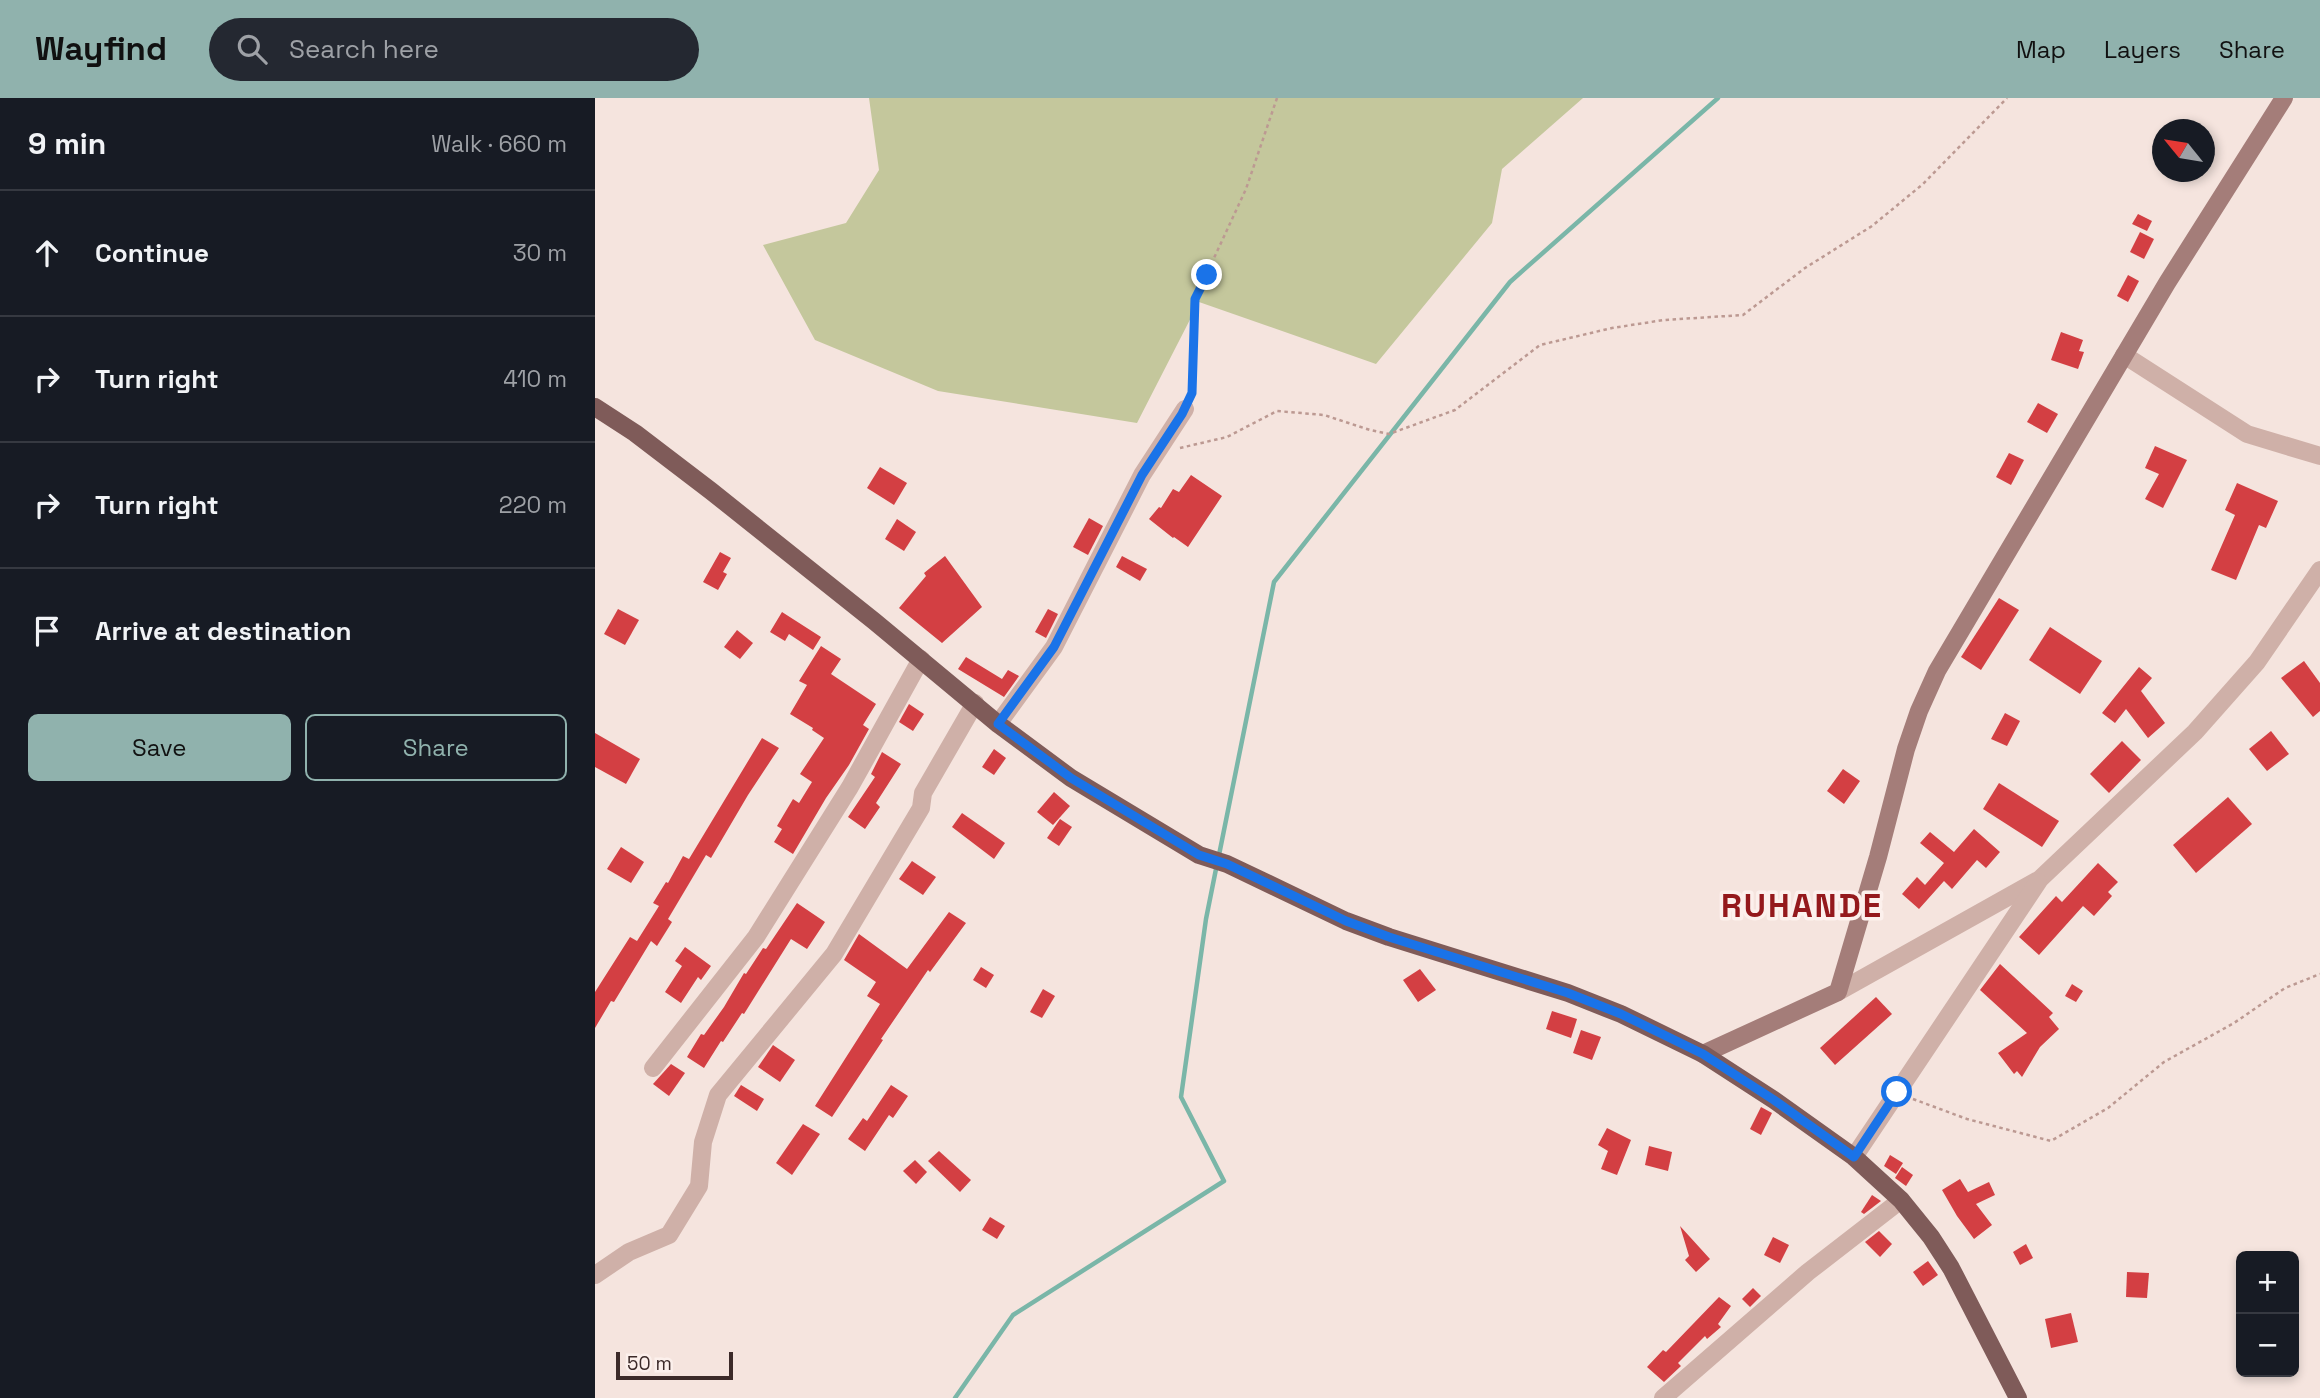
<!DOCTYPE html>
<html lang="en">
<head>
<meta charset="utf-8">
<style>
  :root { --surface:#171b24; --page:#242831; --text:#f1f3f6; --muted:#9ea1a6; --line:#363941; --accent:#90b2ad }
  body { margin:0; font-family:"Space Grotesk",sans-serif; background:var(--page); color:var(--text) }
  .controls { position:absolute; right:21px; bottom:21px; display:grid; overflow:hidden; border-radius:10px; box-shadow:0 4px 10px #0003 }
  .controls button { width:63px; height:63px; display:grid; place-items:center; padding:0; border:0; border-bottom:2px solid var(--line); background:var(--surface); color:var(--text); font:35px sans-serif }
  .compass { position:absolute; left:1557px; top:21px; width:63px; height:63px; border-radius:50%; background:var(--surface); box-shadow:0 4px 10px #0003; rotate:300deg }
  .scale { position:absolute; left:21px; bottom:18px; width:117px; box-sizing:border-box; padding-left:7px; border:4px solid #3c2a29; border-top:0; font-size:19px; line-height:24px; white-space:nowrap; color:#3c2a29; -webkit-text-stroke:5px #fcf0ec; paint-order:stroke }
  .stop { position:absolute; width:21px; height:21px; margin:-16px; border:5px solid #1a73e8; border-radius:50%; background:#fff }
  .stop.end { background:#1a73e8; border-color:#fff; box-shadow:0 2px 7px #0008 }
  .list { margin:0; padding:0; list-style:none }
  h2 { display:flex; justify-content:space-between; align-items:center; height:91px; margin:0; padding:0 28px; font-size:30px }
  h2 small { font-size:23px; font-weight:400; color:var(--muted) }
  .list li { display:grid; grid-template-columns:46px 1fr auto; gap:21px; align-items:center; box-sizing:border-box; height:126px; padding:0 28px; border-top:2px solid var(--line) }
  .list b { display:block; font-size:26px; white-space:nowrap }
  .list em { font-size:23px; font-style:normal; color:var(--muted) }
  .actions { display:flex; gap:14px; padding:21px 28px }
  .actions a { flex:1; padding:16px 0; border:2px solid var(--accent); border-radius:10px; text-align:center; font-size:24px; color:var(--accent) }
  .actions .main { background:var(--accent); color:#111 }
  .icon { flex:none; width:38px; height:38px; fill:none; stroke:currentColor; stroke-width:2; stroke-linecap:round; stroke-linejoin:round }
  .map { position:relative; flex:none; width:1725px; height:1300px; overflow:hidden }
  header { display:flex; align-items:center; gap:42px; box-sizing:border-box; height:98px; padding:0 35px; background:var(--accent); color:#111 }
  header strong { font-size:33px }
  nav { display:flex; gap:38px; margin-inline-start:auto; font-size:24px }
  .search { width:490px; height:63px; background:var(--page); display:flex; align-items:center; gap:18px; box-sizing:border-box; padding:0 24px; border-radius:38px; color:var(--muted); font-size:26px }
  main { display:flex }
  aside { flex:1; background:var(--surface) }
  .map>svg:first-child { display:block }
</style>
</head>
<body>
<header>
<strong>Wayfind</strong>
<div class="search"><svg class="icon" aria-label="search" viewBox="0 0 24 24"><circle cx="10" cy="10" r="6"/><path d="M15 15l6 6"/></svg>Search here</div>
<nav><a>Map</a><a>Layers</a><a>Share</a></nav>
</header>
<main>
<aside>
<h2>9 min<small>Walk · 660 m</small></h2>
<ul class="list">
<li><svg class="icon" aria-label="ahead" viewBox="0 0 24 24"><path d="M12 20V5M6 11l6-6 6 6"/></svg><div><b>Continue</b></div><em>30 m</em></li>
<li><svg class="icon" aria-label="right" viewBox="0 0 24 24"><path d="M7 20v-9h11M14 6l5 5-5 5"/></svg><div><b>Turn right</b></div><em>410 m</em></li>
<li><svg class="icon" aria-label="right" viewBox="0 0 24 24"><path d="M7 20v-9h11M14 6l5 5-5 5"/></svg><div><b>Turn right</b></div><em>220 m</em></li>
<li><svg class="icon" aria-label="arrive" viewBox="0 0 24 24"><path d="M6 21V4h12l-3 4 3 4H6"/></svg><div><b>Arrive at destination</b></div></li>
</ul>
<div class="actions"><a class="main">Save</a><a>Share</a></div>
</aside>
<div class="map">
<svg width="1725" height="1300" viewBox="0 0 1725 1300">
  <rect width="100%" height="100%" fill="#f5e4de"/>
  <path fill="#c4c79c" d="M274,0H988L907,71L897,125L781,266L604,204L542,325L343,293L220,242L168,147L251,125L284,72Z"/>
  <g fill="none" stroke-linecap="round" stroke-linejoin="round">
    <g stroke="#7ab6a8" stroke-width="4.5">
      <path d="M624,757L679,484L915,184L1123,0"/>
      <path d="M360,1300L418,1217L629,1083L586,999L611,821L622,766"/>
    </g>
  </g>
  <g fill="#d33f43">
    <path d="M1543,116L1557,123L1552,133L1537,126Z"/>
    <path d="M1545,134L1559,141L1549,161L1535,154Z"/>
    <path d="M1533,177L1544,183L1533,204L1522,198Z"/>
    <path d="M1466,234L1488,242L1484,253L1489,254L1483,271L1456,262Z"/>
    <path d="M1443,305L1463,316L1452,335L1432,324Z"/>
    <path d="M1560,348L1592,362L1568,410L1550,401L1564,376L1550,370Z"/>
    <path d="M1414,355L1429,362L1416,387L1401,379Z"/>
    <path d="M285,369L312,385L299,407L272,390Z"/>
    <path d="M596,377L627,398L593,449L579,439L578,440L554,421L564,409L566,410L578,391L584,394Z"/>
    <path d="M1642,385L1683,403L1671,430L1664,427L1641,482L1616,472L1640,417L1630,412Z"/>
    <path d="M494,420L508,428L493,457L478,449Z"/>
    <path d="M302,421L321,434L309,453L290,441Z"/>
    <path d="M125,454L136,460L128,474L132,476L123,492L108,484Z"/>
    <path d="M350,458L387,509L347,545L304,510L331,478L329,475Z"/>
    <path d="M527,458L552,471L545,483L521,469Z"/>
    <path d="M1404,500L1424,512L1386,572L1366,559Z"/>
    <path d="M23,511L44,522L30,547L9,536Z"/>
    <path d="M453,511L463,516L451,540L440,534Z"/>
    <path d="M187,514L226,539L218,552L194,536L190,543L175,534Z"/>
    <path d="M1455,529L1507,563L1485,596L1434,562Z"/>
    <path d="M142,532L158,545L145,561L129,549Z"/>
    <path d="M226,548L246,561L236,576L281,606L268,627L274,631L254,667L231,700L198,756L179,744L187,731L182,728L198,701L204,705L217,684L205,676L229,640L217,632L218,630L195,616L212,587L204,583Z"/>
    <path d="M371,559L407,581L413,572L424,578L409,599L363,571Z"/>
    <path d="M1709,563L1725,585V613L1718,619L1686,580Z"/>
    <path d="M1544,569L1557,580L1546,593L1570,625L1553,640L1531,611L1520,625L1507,615Z"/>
    <path d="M314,606L329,616L318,633L304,624Z"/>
    <path d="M1410,615L1425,623L1412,648L1396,641Z"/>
    <path d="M1676,633L1694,656L1672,673L1654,651Z"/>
    <path d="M0,635L45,661L31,686L0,669Z"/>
    <path d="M167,640L184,650L153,697L116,760L111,757L73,821L77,824L62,848L56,843L19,904L16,903L0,930V894L35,839L42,843L64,808L58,805L71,784L73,785L88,758L94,761Z"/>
    <path d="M1527,643L1546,662L1514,695L1495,676Z"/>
    <path d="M399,651L411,660L399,677L387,669Z"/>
    <path d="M287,654L306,666L281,705L285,709L270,731L253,719L280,679L276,676Z"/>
    <path d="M1248,671L1265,683L1249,706L1232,693Z"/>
    <path d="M1404,685L1464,723L1447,749L1388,711Z"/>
    <path d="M459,694L475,708L458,727L442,714Z"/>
    <path d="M1633,699L1657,726L1601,775L1578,747Z"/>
    <path d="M367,715L410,745L399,761L357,729Z"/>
    <path d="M465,721L477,729L464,748L452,740Z"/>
    <path d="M1379,731L1405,754L1391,770L1382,762L1357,791L1349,783L1324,811L1307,796L1322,779L1330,787L1349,765L1325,745L1335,734L1359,754Z"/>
    <path d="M26,749L49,764L36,785L12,771Z"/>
    <path d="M317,763L341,779L328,797L304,781Z"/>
    <path d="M1503,765L1523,784L1513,794L1517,798L1499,818L1488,808L1444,857L1424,839L1461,798L1467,804Z"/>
    <path d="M202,805L230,824L212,851L196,841L149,916L147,915L128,944L126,943L109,970L92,959L106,936L109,937L129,909L149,875L151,876L168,850L171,851Z"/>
    <path d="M354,814L371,825L335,874L333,872L286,941L288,942L237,1019L220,1008L285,906L272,898L281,884L249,862L264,836L312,871Z"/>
    <path d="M90,849L116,868L106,882L103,879L86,905L70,894L87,868L80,863Z"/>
    <path d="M1405,866L1458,915L1454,919L1464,931L1445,949L1427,979L1422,973L1419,976L1403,955L1432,935L1385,892Z"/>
    <path d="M386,869L399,877L391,890L378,882Z"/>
    <path d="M825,871L841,892L823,904L808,882Z"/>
    <path d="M1477,886L1488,893L1481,904L1470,898Z"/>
    <path d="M448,891L460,898L447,920L435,914Z"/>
    <path d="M1281,899L1297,916L1240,967L1225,950Z"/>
    <path d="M957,913L982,921L976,940L951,931Z"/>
    <path d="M986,932L1006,939L997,962L978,955Z"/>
    <path d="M178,947L200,962L185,984L163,969Z"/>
    <path d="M76,966L90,975L74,998L58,986Z"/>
    <path d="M146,987L169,1001L162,1013L139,998Z"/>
    <path d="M296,987L313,998L298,1020L294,1017L270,1053L253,1041L268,1020L272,1023Z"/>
    <path d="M1166,1009L1177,1015L1166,1037L1155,1031Z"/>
    <path d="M208,1026L225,1036L197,1077L181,1065Z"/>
    <path d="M1012,1030L1036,1042L1022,1077L1006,1071L1013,1053L1003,1047Z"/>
    <path d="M1054,1048L1077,1054L1073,1073L1050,1067Z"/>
    <path d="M344,1053L376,1082L365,1094L333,1063Z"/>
    <path d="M1295,1057L1308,1065L1301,1076L1289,1068Z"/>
    <path d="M320,1062L332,1074L321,1086L308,1073Z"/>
    <path d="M1307,1069L1318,1077L1311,1088L1300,1080Z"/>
    <path d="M1365,1081L1373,1094L1394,1084L1400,1097L1381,1106L1397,1127L1379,1141L1362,1118L1347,1092Z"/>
    <path d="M1277,1097L1286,1103L1269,1116L1266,1114Z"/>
    <path d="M395,1119L410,1128L402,1141L387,1132Z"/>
    <path d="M1085,1128L1115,1161L1101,1174L1090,1162L1094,1158Z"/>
    <path d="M1284,1133L1297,1146L1285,1159L1270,1144Z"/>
    <path d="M1178,1139L1194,1147L1185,1165L1169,1157Z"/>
    <path d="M1431,1146L1438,1160L1425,1167L1418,1154Z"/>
    <path d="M1333,1163L1343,1177L1328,1188L1318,1174Z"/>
    <path d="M1532,1174L1554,1175L1552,1200L1531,1199Z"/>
    <path d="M1158,1190L1166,1198L1155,1209L1147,1201Z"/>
    <path d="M1124,1199L1136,1208L1123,1226L1126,1229L1112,1241L1110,1238L1083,1265L1086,1268L1069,1284L1052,1269L1068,1252L1071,1254Z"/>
    <path d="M1476,1215L1483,1244L1456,1250L1450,1221Z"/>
  </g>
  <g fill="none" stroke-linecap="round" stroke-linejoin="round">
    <g stroke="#bc9992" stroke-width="2.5" stroke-dasharray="3.5 3.5" stroke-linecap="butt">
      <path d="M596,295L600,201L651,91L682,0"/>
      <path d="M585,350L632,339L682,313L729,317L775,332L794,336L860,312L945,247L1017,230L1069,222L1148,217L1210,170L1277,128L1328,86L1412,0"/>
      <path d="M1318,1001L1372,1021L1456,1043L1513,1010L1569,964L1639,925L1690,890L1725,876"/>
    </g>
    <g stroke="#cfb0a8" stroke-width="18">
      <path d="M1529,257L1652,336L1725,358"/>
      <path d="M403,626L459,549L547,377L590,311"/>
      <path d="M1243,894L1445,781L1600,634L1662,564L1725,472"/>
      <path d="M58,970L161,839L255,689L326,561"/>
      <path d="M1259,1059L1443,784"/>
      <path d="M0,1177L34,1154L74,1137L104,1088L108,1044L123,997L239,856L326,710L328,695L380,605"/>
      <path d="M1068,1300L1213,1174L1306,1102"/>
    </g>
    <path stroke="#a47d79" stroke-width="18" d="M1108,956L1243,894L1283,759L1311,651L1324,613L1342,573L1572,185L1689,0"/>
    <path stroke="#7f5b59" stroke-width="18" d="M0,309L40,335L116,393L279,523L403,626L476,680L604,757L632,766L751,823L794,839L973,895L1026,916L1108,956L1179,1002L1259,1059L1306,1102L1336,1139L1356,1170L1423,1300"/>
  </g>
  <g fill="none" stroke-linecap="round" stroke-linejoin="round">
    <path stroke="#1a73e8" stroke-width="9" d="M612,177L600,201L597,295L587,316L547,377L459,549L403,626L476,680L604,757L632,766L751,823L794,839L973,895L1026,916L1108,956L1179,1002L1259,1059L1302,994"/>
  </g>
  <g text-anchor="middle" stroke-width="7" stroke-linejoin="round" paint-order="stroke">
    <g font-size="33" font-weight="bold" letter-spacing="2" fill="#94191c" stroke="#fcf0ec">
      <text x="1207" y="819">RUHANDE</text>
    </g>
  </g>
</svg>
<div class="controls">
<button>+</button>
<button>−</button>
</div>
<svg class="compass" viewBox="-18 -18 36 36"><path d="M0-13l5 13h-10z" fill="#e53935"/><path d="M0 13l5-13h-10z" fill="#9ea1a6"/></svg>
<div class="scale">50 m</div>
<div class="stop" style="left:1302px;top:994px"></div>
<div class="stop end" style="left:612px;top:177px"></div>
</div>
</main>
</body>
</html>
